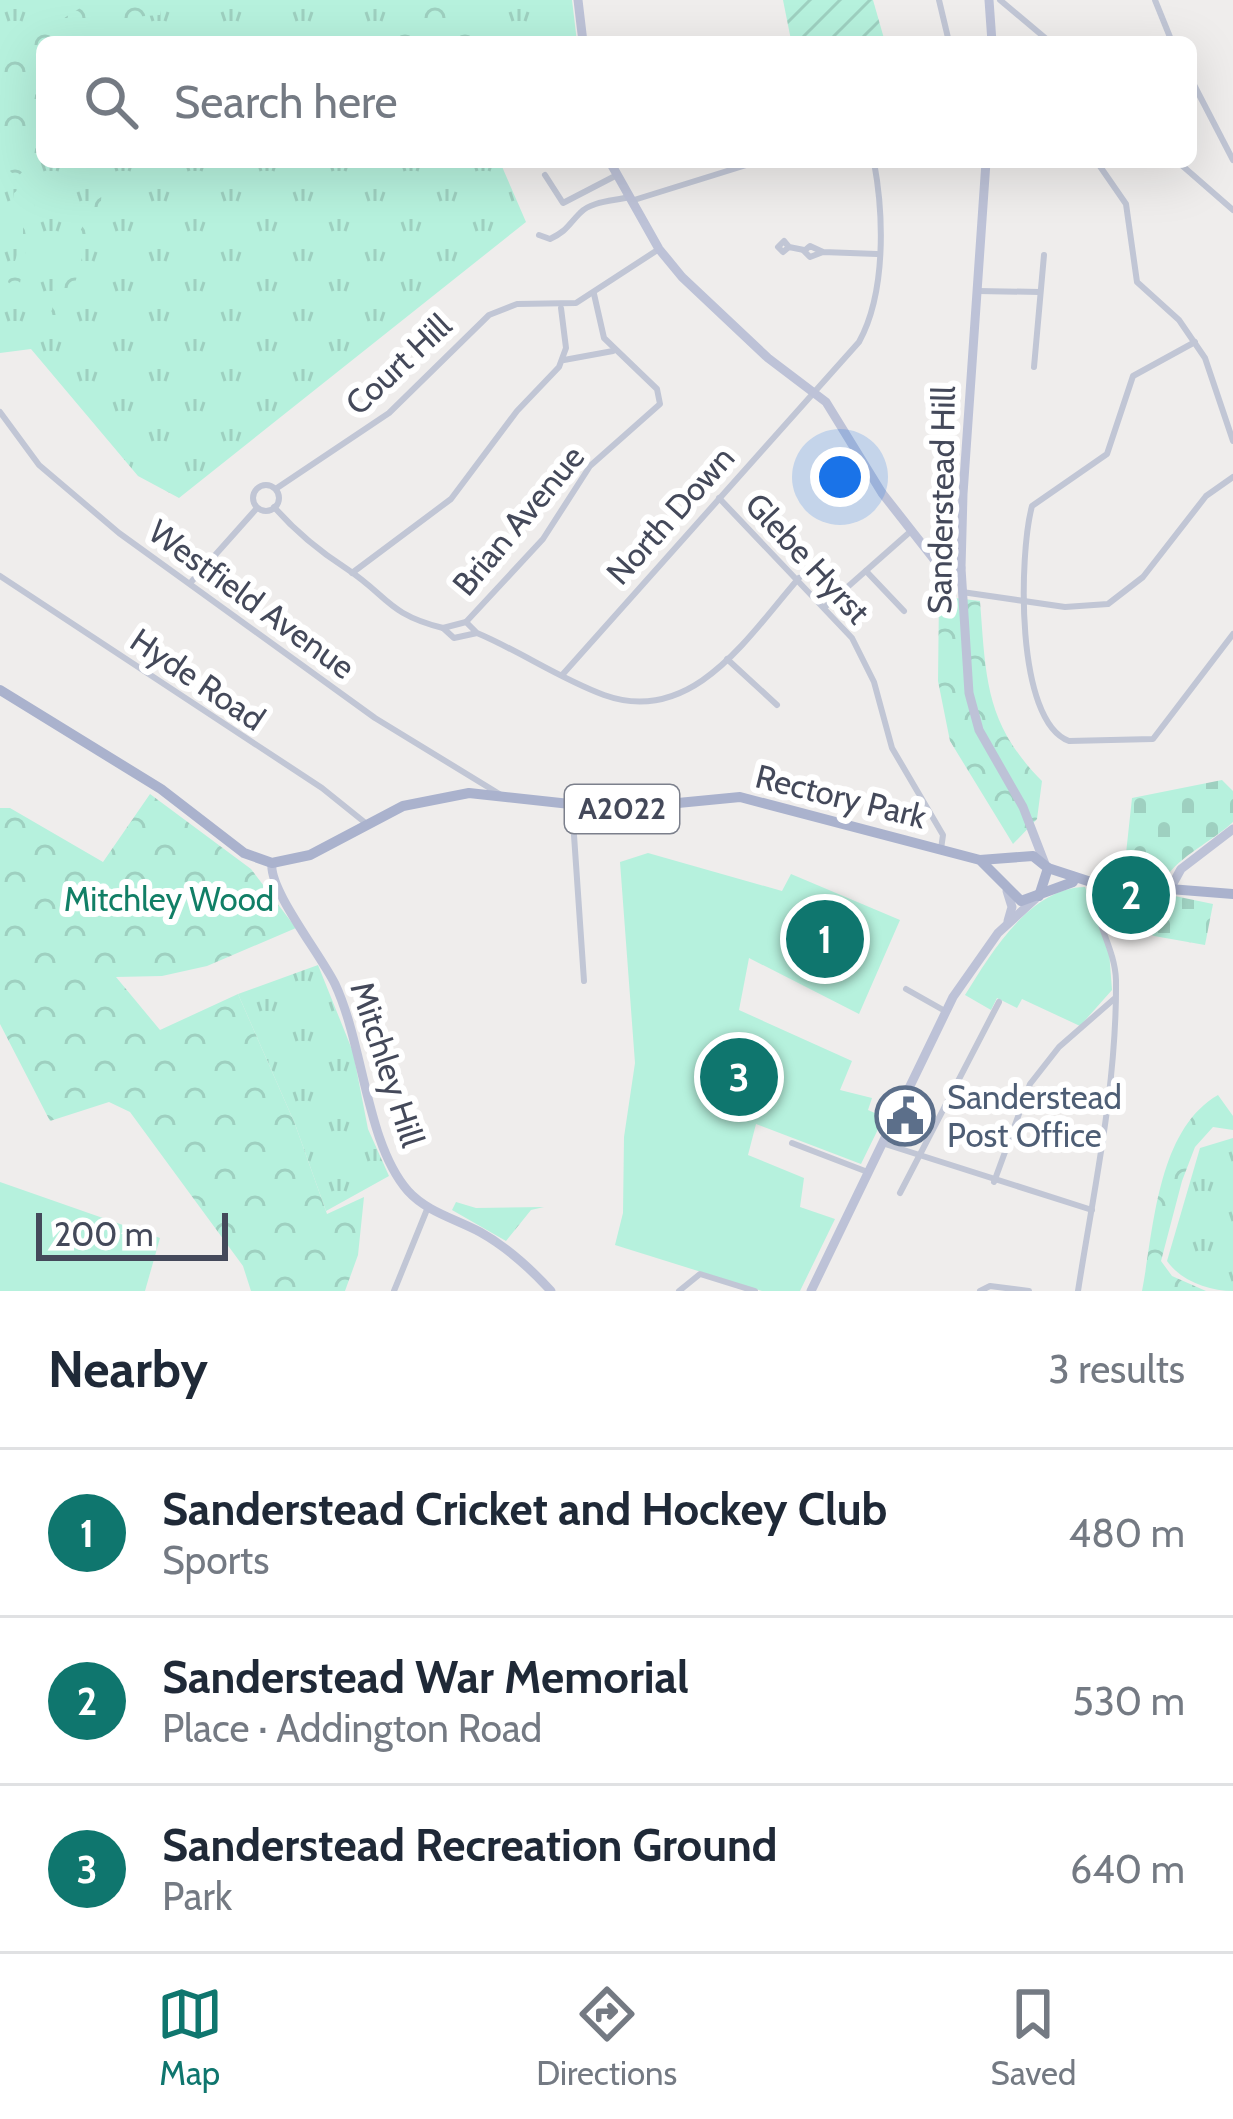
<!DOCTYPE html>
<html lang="en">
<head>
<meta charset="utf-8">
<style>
  :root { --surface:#fff; --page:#f2f2f3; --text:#1f2937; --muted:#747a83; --line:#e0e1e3; --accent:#0f766e }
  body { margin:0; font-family:Cabin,sans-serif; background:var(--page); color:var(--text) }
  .scale { position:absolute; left:36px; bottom:30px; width:192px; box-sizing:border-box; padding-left:12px; border:6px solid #44495a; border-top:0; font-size:33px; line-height:42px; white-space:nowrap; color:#44495a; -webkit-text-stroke:9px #fff; paint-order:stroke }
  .you { position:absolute; left:840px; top:477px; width:42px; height:42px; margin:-30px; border:9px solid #fff; border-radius:50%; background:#1a73e8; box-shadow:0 0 0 18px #1a73e833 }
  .badge { display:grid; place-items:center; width:78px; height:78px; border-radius:50%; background:var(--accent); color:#fff; font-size:39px; font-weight:700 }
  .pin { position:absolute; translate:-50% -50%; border:6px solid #fff; box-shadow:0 3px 12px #0006 }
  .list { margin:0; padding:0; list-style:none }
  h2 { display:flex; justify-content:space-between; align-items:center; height:156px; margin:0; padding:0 48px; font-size:51px }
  h2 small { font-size:39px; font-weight:400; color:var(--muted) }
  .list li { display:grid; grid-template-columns:78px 1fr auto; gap:36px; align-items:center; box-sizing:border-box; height:168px; padding:0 48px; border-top:3px solid var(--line) }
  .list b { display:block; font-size:45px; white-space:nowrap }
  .list p { margin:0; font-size:39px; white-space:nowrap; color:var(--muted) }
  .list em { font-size:39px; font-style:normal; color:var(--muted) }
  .icon { flex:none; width:66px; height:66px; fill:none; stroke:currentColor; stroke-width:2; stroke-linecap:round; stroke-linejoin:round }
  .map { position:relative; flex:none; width:1233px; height:1291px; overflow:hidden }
  .search { position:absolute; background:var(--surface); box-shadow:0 12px 48px #0002; left:36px; right:36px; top:36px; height:132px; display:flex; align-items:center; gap:30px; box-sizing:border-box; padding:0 42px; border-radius:18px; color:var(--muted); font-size:45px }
  .sheet { height:660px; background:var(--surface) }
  nav { display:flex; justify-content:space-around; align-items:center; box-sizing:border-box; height:168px; border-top:3px solid var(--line); background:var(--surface); font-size:33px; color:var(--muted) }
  nav a { display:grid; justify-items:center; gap:6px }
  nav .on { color:var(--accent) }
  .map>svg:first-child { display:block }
</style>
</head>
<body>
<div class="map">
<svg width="1233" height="1291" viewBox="0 0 1233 1291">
  <defs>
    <pattern id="grass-tufts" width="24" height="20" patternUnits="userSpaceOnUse" patternTransform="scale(3)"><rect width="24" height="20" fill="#b6f1dd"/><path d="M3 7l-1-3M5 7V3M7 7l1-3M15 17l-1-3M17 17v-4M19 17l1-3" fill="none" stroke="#9ed0c0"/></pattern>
    <pattern id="forest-crowns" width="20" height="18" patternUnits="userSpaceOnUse" patternTransform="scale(3)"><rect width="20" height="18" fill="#b6f1dd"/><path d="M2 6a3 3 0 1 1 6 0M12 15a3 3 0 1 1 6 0" fill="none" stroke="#9ed0c0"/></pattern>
    <pattern id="cemetery-stones" width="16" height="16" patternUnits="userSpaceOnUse" patternTransform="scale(3)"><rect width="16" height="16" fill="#b6f1dd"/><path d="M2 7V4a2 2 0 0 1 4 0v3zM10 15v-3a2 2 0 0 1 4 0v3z" fill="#9ed0c0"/></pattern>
    <pattern id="garden-furrows" width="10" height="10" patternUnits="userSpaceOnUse" patternTransform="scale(3)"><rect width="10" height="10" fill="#b6f1dd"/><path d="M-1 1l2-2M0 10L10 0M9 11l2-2" fill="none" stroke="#9ed0c0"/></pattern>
  </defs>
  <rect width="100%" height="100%" fill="#efedec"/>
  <g fill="url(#grass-tufts)">
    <path d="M0,0H572L577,42H42V162H500L526,222L179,498L138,476L31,349L0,353Z"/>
    <path d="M318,965L353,1052L368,1129L389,1176L326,1211L295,1124L238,994Z"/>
    <path d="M1233,1138V1291C1209,1291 1181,1281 1167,1261L1200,1148Z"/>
  </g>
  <g fill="url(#forest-crowns)">
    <path d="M93,0H163L160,15C133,17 106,17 92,42H42V148L17,178L0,161V58Z"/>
    <path d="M408,0H472V42H375Z"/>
    <path d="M92,162H104L100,214L83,254L60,338H48L41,325L52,310L60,264L89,216Z"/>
    <path d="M27,183L36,196L20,283L13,288L8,282L23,237V213L12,204L14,193Z"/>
    <path d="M939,596L980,601C986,678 985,724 1042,781L1037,819L1013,844L950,741L938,681Z"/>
    <path d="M150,794L251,869L296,928L207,966L162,976L116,977L160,1030L238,994L295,1124L327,1214L364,1197L358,1255L345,1291H251L243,1266L130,1112L109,1102L50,1121L0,1024V808H10L103,862Z"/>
    <path d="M1218,1095L1233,1116V1130L1213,1127L1195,1147L1182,1181L1161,1261L1172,1276L1206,1291H1142C1154,1229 1157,1130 1218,1095Z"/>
    <path d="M456,1202L476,1208L544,1207L531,1210L506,1241L452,1210Z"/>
  </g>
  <g fill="url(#cemetery-stones)">
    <path d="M1222,780L1233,791V822C1213,841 1179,856 1165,879L1124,872L1132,798Z"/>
    <path d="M1103,891L1165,894L1213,904L1205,945L1154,936L1112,920Z"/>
  </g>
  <g fill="#b6f1dd">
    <path d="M648,853L782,891L791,874L900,920L859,1014L749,958L739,1010L852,1061L840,1090L872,1098L868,1110L884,1117L861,1164L756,1124L748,1155L804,1178L800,1207L835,1219L800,1291H762L615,1245L623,1213L624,1137L635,1063L620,862Z"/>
    <path d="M1085,887L1109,951L1112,990L1080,1026L1022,999L1017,1008L997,998L991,1010L965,995C990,955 1029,888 1085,887Z"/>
    <path d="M0,1182L160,1238L145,1291H0Z"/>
  </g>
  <path fill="url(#garden-furrows)" d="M783,0H873L885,42H783L791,40Z"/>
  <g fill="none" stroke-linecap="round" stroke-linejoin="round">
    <g stroke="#c1c6d5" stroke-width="6">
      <path d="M939,0L949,42"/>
      <path d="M1000,0L1050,42"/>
      <path d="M1155,0L1172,42"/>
      <path d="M1191,79L1233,160"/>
      <path d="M1097,162L1126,204L1137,282L1179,320L1205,358L1233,441"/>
      <path d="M1178,162L1233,210"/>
      <path d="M545,175L563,203L617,175"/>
      <path d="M634,200L756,162"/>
      <path d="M539,235L550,239C567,231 568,225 580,213C591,201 615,201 629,197"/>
      <path d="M789,247L784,241L778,247L783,252L789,247L804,250"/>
      <path d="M823,252L810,257L804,251L810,246L823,252L877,254"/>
      <path d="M978,291L1040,292"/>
      <path d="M1195,342L1133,376L1107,454L1032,506C1019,555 1015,721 1069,741L1153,739L1233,634"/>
      <path d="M564,360L613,351"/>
      <path d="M1034,367L1044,255"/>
      <path d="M0,412L39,465L119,533L375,718L501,795"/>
      <circle cx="266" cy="498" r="13"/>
      <path d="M277,488L389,413L489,315L517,304L576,303L659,249"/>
      <path d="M719,498L852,638L874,682L892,748L943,835L941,849"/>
      <path d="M274,507C296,532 319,551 347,569C388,596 387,614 443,628"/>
      <path d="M866,571L904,611"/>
      <path d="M352,573L451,499L517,411L559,367L566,348L561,308"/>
      <path d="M0,576L322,788L368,825"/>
      <path d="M192,581L257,508"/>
      <path d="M962,592L1065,607L1108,604L1143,577L1206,496L1233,477"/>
      <path d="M826,606L911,531"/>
      <path d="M466,622L543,539L590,466L660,404L657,389L604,338L594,294"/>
      <path d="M477,633L454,638L443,628L466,622L477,633C520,651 560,679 604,695C693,727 749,635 799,578"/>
      <path d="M727,659L777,705"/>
      <path d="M563,674L859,342C886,293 884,216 874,162"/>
      <path d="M572,806L584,981"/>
      <path d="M906,989L945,1011"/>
      <path d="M792,1143L865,1171"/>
      <path d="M885,1144L1092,1210"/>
      <path d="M994,1182L1030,1084L1059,1047L1114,999"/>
      <path d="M900,1193L999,1002"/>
      <path d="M394,1291L428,1207"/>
      <path d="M679,1291L700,1274L755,1291"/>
      <path d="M980,1291L990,1286L1029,1291"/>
      <path d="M1078,1291C1094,1188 1117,1085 1116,980C1115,946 1090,915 1094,883"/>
    </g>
    <g stroke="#bdc2d7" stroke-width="9">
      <path d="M578,0L583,42"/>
      <path d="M989,0L992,42"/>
      <path d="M610,162L659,249L682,277L768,358L826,402L882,493L933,558L939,565L961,568"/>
      <path d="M986,162L963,494L961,568L969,693L979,730L1023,807L1045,864"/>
      <path d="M272,863C268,889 321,955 335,984C364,1046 366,1143 408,1191C427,1212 456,1219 480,1232C507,1247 530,1268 551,1291"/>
      <path d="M1171,887L1181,869L1233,829"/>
      <path d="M1007,891L1012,907L1008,921"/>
      <path d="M811,1291L953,997L998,933L1035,899"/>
    </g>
    <g stroke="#aab2cd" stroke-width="10">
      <path d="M0,690L161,789L244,853L272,863L310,855L403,806L469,793L616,809L740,797L980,860L1033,856L1048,868L1039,896"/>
      <path d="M982,862L1021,901L1073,882"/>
      <path d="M1048,868L1094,883L1233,894"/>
    </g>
  </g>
  <defs>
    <symbol id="civic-ring" viewBox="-11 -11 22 22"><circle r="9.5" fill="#fff" stroke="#5c6f8a" stroke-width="1.5"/><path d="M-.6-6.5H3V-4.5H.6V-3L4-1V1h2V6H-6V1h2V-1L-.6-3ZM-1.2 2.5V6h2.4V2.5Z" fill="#5c6f8a"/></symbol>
  </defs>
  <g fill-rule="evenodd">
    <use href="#civic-ring" x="872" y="1083" width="66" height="66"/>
  </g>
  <g text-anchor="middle" stroke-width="12" stroke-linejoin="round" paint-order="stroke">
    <rect fill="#fff" stroke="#7c808c" stroke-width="3" x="565" y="785" width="114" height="48" rx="9"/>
    <g font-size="30" font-weight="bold" fill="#44495a">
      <text x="622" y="819">A2022</text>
    </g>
    <g font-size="33" fill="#44495a" stroke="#fff">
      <text transform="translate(398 364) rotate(-43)" y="12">Court Hill</text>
      <text transform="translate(941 500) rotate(-89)" y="12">Sanderstead Hill</text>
      <text transform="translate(670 515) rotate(-48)" y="12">North Down</text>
      <text transform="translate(518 520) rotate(-50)" y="12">Brian Avenue</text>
      <text transform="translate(808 558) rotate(47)" y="12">Glebe Hyrst</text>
      <text transform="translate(252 599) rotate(36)" y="12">Westfield Avenue</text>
      <text transform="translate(198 679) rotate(34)" y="12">Hyde Road</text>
      <text transform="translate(841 796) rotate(14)" y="12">Rectory Park</text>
      <text transform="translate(388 1064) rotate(72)" y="12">Mitchley Hill</text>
    </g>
    <g font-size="33" fill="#117f66" stroke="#fff">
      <text x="169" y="911">Mitchley Wood</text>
    </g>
    <g font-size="33" fill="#4e5e75" stroke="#fff" text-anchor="start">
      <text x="947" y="1109">Sanderstead<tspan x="947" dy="38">Post Office</tspan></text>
    </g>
  </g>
</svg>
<div class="scale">200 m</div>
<div class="you"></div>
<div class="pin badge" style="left:825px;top:939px">1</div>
<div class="pin badge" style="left:1131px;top:895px">2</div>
<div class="pin badge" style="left:739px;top:1077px">3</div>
<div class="search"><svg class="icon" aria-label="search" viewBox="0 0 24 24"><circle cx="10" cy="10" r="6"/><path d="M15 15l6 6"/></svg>Search here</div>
</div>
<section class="sheet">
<h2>Nearby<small>3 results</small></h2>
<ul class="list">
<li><span class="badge">1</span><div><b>Sanderstead Cricket and Hockey Club</b><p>Sports</p></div><em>480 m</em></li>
<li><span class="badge">2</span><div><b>Sanderstead War Memorial</b><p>Place · Addington Road</p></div><em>530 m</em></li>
<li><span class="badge">3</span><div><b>Sanderstead Recreation Ground</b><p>Park</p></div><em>640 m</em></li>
</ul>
</section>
<nav>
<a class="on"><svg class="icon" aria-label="map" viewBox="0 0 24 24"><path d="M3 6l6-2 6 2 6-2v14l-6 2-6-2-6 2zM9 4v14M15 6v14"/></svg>Map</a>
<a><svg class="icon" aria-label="directions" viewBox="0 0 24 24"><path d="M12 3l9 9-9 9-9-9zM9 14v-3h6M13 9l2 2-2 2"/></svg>Directions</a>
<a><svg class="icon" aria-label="saved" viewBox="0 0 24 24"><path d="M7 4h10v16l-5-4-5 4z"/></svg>Saved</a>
</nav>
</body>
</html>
